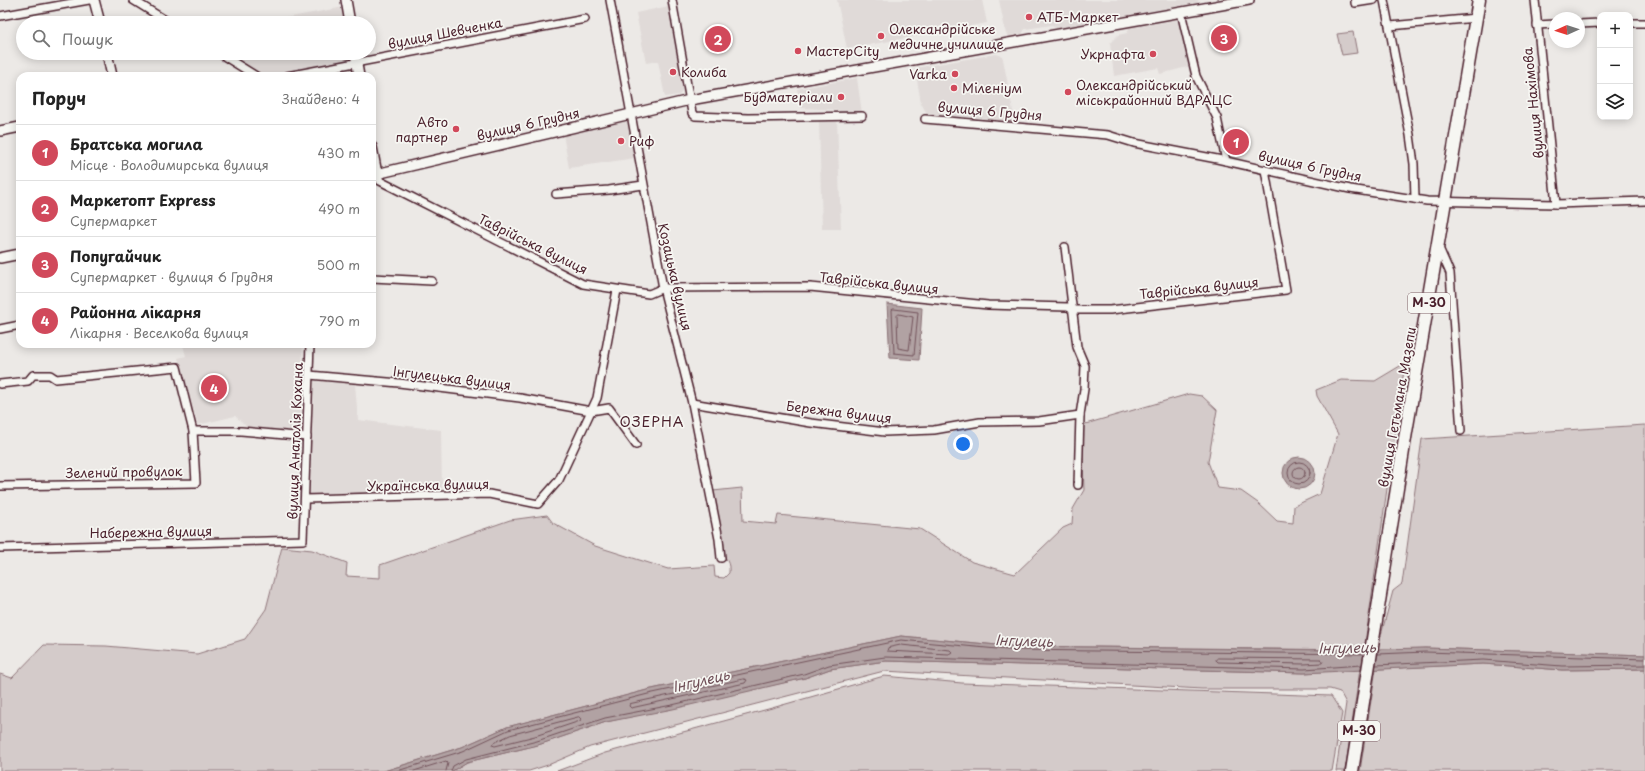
<!DOCTYPE html>
<html lang="uk">
<head>
<meta charset="utf-8">
<style>
  :root { --surface:#fff; --page:#f6f6f6; --text:#222; --muted:#767676; --line:#e0e0e0; --accent:#d1495b }
  body { margin:0; font-family:"Playpen Sans",sans-serif; background:var(--page); color:var(--text) }
  .controls { position:absolute; right:12px; top:12px; display:grid; overflow:hidden; border-radius:8px; box-shadow:0 2px 10px #0003 }
  .controls button { width:36px; height:36px; display:grid; place-items:center; padding:0; border:0; border-bottom:1px solid var(--line); background:var(--surface); color:var(--text); font:20px sans-serif }
  .compass { position:absolute; left:1549px; top:12px; width:36px; height:36px; border-radius:50%; background:var(--surface); box-shadow:0 2px 10px #0003; rotate:267deg }
  .you { position:absolute; left:963px; top:444px; width:14px; height:14px; margin:-10px; border:3px solid #fff; border-radius:50%; background:#1a73e8; box-shadow:0 0 0 6px #1a73e833 }
  .badge { display:grid; place-items:center; width:26px; height:26px; border-radius:50%; background:var(--accent); color:#fff; font-size:13px; font-weight:700 }
  .pin { position:absolute; translate:-50% -50%; border:2px solid #fff; box-shadow:0 1px 4px #0006 }
  .list { margin:0; padding:0; list-style:none }
  h2 { display:flex; justify-content:space-between; align-items:center; height:52px; margin:0; padding:0 16px; font-size:17px }
  h2 small { font-size:13px; font-weight:400; color:var(--muted) }
  .list li { display:grid; grid-template-columns:26px 1fr auto; gap:12px; align-items:center; box-sizing:border-box; height:56px; padding:0 16px; border-top:1px solid var(--line) }
  .list b { display:block; font-size:15px; white-space:nowrap }
  .list p { margin:0; font-size:13px; white-space:nowrap; color:var(--muted) }
  .list em { font-size:13px; font-style:normal; color:var(--muted) }
  .icon { flex:none; width:22px; height:22px; fill:none; stroke:currentColor; stroke-width:2; stroke-linecap:round; stroke-linejoin:round }
  .map { position:relative; flex:none; width:1645px; height:771px; overflow:hidden }
  .search { position:absolute; background:var(--surface); box-shadow:0 2px 10px #0003; left:16px; top:16px; width:360px; height:44px; display:flex; align-items:center; gap:10px; box-sizing:border-box; padding:0 14px; border-radius:22px; color:var(--muted); font-size:15px }
  .panel { position:absolute; background:var(--surface); box-shadow:0 2px 10px #0003; left:16px; top:72px; width:360px; height:276px; border-radius:12px }
  .map>svg:first-child { display:block }
</style>
</head>
<body>
<div class="map">
<svg width="1645" height="771" viewBox="0 0 1645 771">
  <rect width="100%" height="100%" fill="#ece9e6"/>
  <filter id="ink" filterUnits="userSpaceOnUse"><feTurbulence type="fractalNoise" baseFrequency=".025" numOctaves="2"/><feDisplacementMap in="SourceGraphic" scale="8" xChannelSelector="R" yChannelSelector="G"/><feConvolveMatrix kernelMatrix="1 2 1 2 8 2 1 2 1" color-interpolation-filters="sRGB"/></filter>
  <g filter="url(#ink)">
    <g fill="#e0dad8">
      <path d="M837,0H982L987,23L847,49Z"/>
      <path d="M999,0H1199L1197,3L1080,24L1057,28L1052,25L1025,29L1022,34L1009,36L1006,34Z"/>
      <path d="M669,6L684,90L679,95L665,97L658,61L646,63L636,13Z"/>
      <path d="M344,7L347,23H259Z"/>
      <path d="M1176,20L1179,21L1184,33L1189,64L1187,67L1160,74L1158,68L1114,76L1110,43L1118,35L1127,33L1129,28Z"/>
      <path d="M226,53H351L349,59L343,62L272,76L263,75Z"/>
      <path d="M996,54L1002,56L1003,59L1014,117L1011,121L1005,122L927,114L921,103L915,68Z"/>
      <path d="M857,78L862,113H840L838,110L801,108L797,89Z"/>
      <path d="M621,119L626,121L629,125L635,158L569,168L563,134Z"/>
      <path d="M837,120L841,229H822L819,121Z"/>
      <path d="M185,344H303L300,433L251,430L235,416L198,425L178,358L186,356L183,345Z"/>
      <path d="M314,381L355,384L358,420L441,430L442,492L310,494Z"/>
    </g>
    <g fill="#d4cbca" stroke="#8f757a">
      <path d="M1353,32L1357,53L1342,55L1337,34Z"/>
      <path d="M1405,363L1364,650L1008,646L901,636L647,690L507,727L462,747L384,771H0V674L12,678L44,645L106,646L197,654L245,639L266,609L282,547L312,550L347,563L346,576L380,578V565L510,520L547,515L553,523L595,546L668,569L714,566L715,577L724,578L729,573C730,561 726,562 724,553C720,532 717,511 713,491L742,488L743,521L776,524L778,515L920,529L972,562L1015,574L1063,528L1072,524L1073,509L1084,490L1082,425L1189,394L1202,396L1217,410L1208,462L1218,488L1241,491L1258,503L1277,521L1293,523L1294,506L1320,494L1338,434L1317,396L1316,390L1341,380L1375,381Z"/>
      <path d="M1645,425V655L1425,648L1377,650L1393,591L1402,584L1422,439Z"/>
      <path d="M886,661L1304,673L1360,669L1345,771H1336L1346,703L1340,692L1330,689H1202L884,671L590,747L548,765L529,771H452L467,762L538,745L606,722L805,678L830,669Z"/>
      <path d="M1483,664L1562,670L1645,669V771H1360L1376,669Z"/>
      <path d="M884,676L962,683L1331,696L1342,713L1332,771H557L605,753L772,708Z"/>
    </g>
    <g fill="#b1a2a3" stroke="#886e73">
      <path d="M887,304L922,308L919,360L890,358Z"/>
      <circle cx="1299" cy="473" r="16"/>
      <path d="M901,636L1008,646L1328,650L1425,648L1645,655V669L1562,670L1483,664L1304,673L886,661L830,669L805,678L673,709L606,722L538,745L467,762L452,771H384L462,747L507,727L647,690Z"/>
    </g>
    <g fill="none" stroke-linecap="round" stroke-linejoin="round">
      <g stroke="#73535b" stroke-width="1">
        <path d="M894,309L918,312L914,355L894,353L892,310Z"/>
        <path d="M899,314L913,317L909,350L898,348L897,316Z"/>
        <circle cx="1299" cy="473" r="11"/>
        <circle cx="1299" cy="473" r="6"/>
        <path d="M901,645L950,650L952,652L949,654L887,651L888,648Z"/>
        <path d="M1378,654L1425,652L1645,659"/>
        <path d="M1218,658L1321,659L1323,661L1322,663L1304,664L1218,662L1216,660Z"/>
        <path d="M1376,665L1483,660L1562,666L1645,665"/>
        <path d="M744,679L747,680L745,683L631,708L629,706L630,704Z"/>
        <path d="M579,717L581,719L580,721L535,736L495,746L492,745L493,743L510,735Z"/>
        <path d="M397,771L463,751L508,730L648,694L901,640L1008,650L1364,654"/>
        <path d="M414,771L446,761L448,763L446,771"/>
        <path d="M451,771L453,766L466,759L537,741L605,718L672,705L804,674L829,665L885,657L1304,669L1362,665"/>
      </g>
      <defs>
        <g id="street">
          <path d="M133,0L170,23"/>
          <path d="M610,0L663,288L692,403L719,539L721,558"/>
          <path d="M672,0L692,113L695,116L748,118L862,116"/>
          <path d="M1355,0V3L1374,0"/>
          <path d="M1384,0L1410,135L1414,164L1415,199"/>
          <path d="M1535,0L1556,204"/>
          <path d="M1181,12L1196,76L1217,118L1226,161"/>
          <path d="M0,16L89,0"/>
          <path d="M1630,23H1645"/>
          <path d="M1579,24L1600,23"/>
          <path d="M1537,25L1555,24"/>
          <path d="M1390,26L1476,18"/>
          <path d="M219,53L256,76"/>
          <path d="M287,76L585,19"/>
          <path d="M925,119L1108,135L1134,143L1217,159L1350,189L1427,201L1556,204L1645,201"/>
          <path d="M377,174L380,181L583,284L649,294L663,288L810,287L988,305L1068,307L1073,310H1110L1286,290L1265,170"/>
          <path d="M556,194L609,190L643,185"/>
          <path d="M1065,247L1077,347L1085,366L1084,389L1080,415L1078,485"/>
          <path d="M1439,248L1450,273L1461,431"/>
          <path d="M372,278L432,281"/>
          <path d="M0,329L20,325"/>
          <path d="M309,375L399,383L520,398L591,411L609,408L636,445"/>
          <path d="M0,384L28,381L33,375H50L56,379L177,367L193,431H241L307,437"/>
          <path d="M692,403L811,423L885,432L934,430L980,422L1039,421L1080,415"/>
          <path d="M0,486L196,483L193,431"/>
          <path d="M305,499L489,494L538,504L559,480L597,398L617,290"/>
          <path d="M0,548L303,540L310,344"/>
        </g>
        <g id="secondary">
          <path d="M94,0L100,23"/>
          <path d="M346,0L350,23"/>
          <path d="M107,53L112,76"/>
          <path d="M355,53L359,76"/>
          <path d="M0,131L20,127"/>
          <path d="M372,147L377,174"/>
          <path d="M372,175L690,100L1249,0"/>
          <path d="M0,258L20,254"/>
        </g>
        <path id="highway" d="M1352,771L1406,432L1479,0"/>
      </defs>
      <use href="#street" stroke="#4a1f2b" stroke-width="10"/>
      <use href="#secondary" stroke="#4a1f2b" stroke-width="12"/>
      <use href="#highway" stroke="#4a1f2b" stroke-width="15"/>
      <use href="#street" stroke="#f6f6f2" stroke-width="7"/>
      <use href="#secondary" stroke="#f6f6f2" stroke-width="9"/>
      <use href="#highway" stroke="#f6f6f2" stroke-width="12"/>
    </g>
  </g>
  <g fill="#d1495b" stroke="#f6f6f2" stroke-width="1.5">
    <circle cx="1029" cy="17" r="4"/>
    <circle cx="881" cy="36" r="4"/>
    <circle cx="798" cy="51" r="4"/>
    <circle cx="1153" cy="54" r="4"/>
    <circle cx="673" cy="72" r="4"/>
    <circle cx="955" cy="74" r="4"/>
    <circle cx="954" cy="88" r="4"/>
    <circle cx="1068" cy="92" r="4"/>
    <circle cx="841" cy="97" r="4"/>
    <circle cx="456" cy="129" r="4"/>
    <circle cx="621" cy="141" r="4"/>
  </g>
  <g text-anchor="middle" stroke-width="3.5" stroke-linejoin="round" paint-order="stroke">
    <g fill="#f6f6f2" stroke="#7e6067" stroke-width="1">
      <rect x="1408" y="293" width="42" height="20" rx="3"/>
      <rect x="1338" y="721" width="42" height="20" rx="3"/>
    </g>
    <g font-size="12" font-weight="bold" fill="#4a1f2b">
      <text x="1429" y="307">М-30</text>
      <text x="1359" y="735">М-30</text>
    </g>
    <g font-size="13" fill="#4a1f2b" stroke="#f6f6f2" text-anchor="start">
      <text x="1037" y="22">АТБ-Маркет</text>
      <text x="889" y="34">Олександрійське<tspan x="889" dy="15">медичне училище</tspan></text>
      <text x="806" y="56">МастерCity</text>
      <text x="1145" y="59" text-anchor="end">Укрнафта</text>
      <text x="681" y="77">Колиба</text>
      <text x="947" y="79" text-anchor="end">Varka</text>
      <text x="1076" y="90">Олександрійський<tspan x="1076" dy="15">міськрайонний ВДРАЦС</tspan></text>
      <text x="962" y="93">Міленіум</text>
      <text x="833" y="102" text-anchor="end">Будматеріали</text>
      <text x="448" y="127" text-anchor="end">Авто<tspan x="448" dy="15">партнер</tspan></text>
      <text x="629" y="146">Риф</text>
    </g>
    <g font-size="13" fill="#4a1f2b" stroke="#f6f6f2">
      <text transform="translate(445 33) rotate(-11)" y="5">вулиця Шевченка</text>
      <text transform="translate(1533 103) rotate(-96)" y="5">вулиця Нахімова</text>
      <text transform="translate(990 111) rotate(5)" y="5">вулиця 6 Грудня</text>
      <text transform="translate(528 124) rotate(-13)" y="5">вулиця 6 Грудня</text>
      <text transform="translate(1310 166) rotate(12)" y="5">вулиця 6 Грудня</text>
      <text transform="translate(533 244) rotate(26)" y="5">Таврійська вулиця</text>
      <text transform="translate(675 277) rotate(77)" y="5">Козацька вулиця</text>
      <text transform="translate(879 283) rotate(6)" y="5">Таврійська вулиця</text>
      <text transform="translate(1199 288) rotate(-6)" y="5">Таврійська вулиця</text>
      <text transform="translate(452 378) rotate(7)" y="5">Інгулецька вулиця</text>
      <text transform="translate(1397 407) rotate(-80)" y="5">вулиця Гетьмана Мазепи</text>
      <text transform="translate(839 412) rotate(7)" y="5">Бережна вулиця</text>
      <text transform="translate(295 441) rotate(-88)" y="5">вулиця Анатолія Кохана</text>
      <text transform="translate(124 472) rotate(-1)" y="5">Зелений провулок</text>
      <text transform="translate(428 485) rotate(-1)" y="5">Українська вулиця</text>
      <text transform="translate(151 532) rotate(-1)" y="5">Набережна вулиця</text>
    </g>
    <g font-size="14" letter-spacing="1" fill="#4a1f2b" stroke="#f6f6f2">
      <text x="652" y="427">ОЗЕРНА</text>
    </g>
    <g font-size="14" font-style="italic" fill="#6e4d55" stroke="#f6f6f2">
      <text transform="translate(1024 641) rotate(2)" y="5">Інгулець</text>
      <text transform="translate(1347 648) rotate(-1)" y="5">Інгулець</text>
      <text transform="translate(701 681) rotate(-13)" y="5">Інгулець</text>
    </g>
  </g>
</svg>
<div class="controls">
<button>+</button>
<button>−</button>
<button><svg class="icon" aria-label="layers" viewBox="0 0 24 24"><path d="M12 4l9 5-9 5-9-5zM3 14l9 5 9-5"/></svg></button>
</div>
<svg class="compass" viewBox="-18 -18 36 36"><path d="M0-13l5 13h-10z" fill="#e53935"/><path d="M0 13l5-13h-10z" fill="#767676"/></svg>
<div class="you"></div>
<div class="pin badge" style="left:1236px;top:142px">1</div>
<div class="pin badge" style="left:718px;top:39px">2</div>
<div class="pin badge" style="left:1224px;top:38px">3</div>
<div class="pin badge" style="left:214px;top:388px">4</div>
<div class="search"><svg class="icon" aria-label="search" viewBox="0 0 24 24"><circle cx="10" cy="10" r="6"/><path d="M15 15l6 6"/></svg>Пошук</div>
<section class="panel">
<h2>Поруч<small>Знайдено: 4</small></h2>
<ul class="list">
<li><span class="badge">1</span><div><b>Братська могила</b><p>Місце · Володимирська вулиця</p></div><em>430 m</em></li>
<li><span class="badge">2</span><div><b>Маркетопт Express</b><p>Супермаркет</p></div><em>490 m</em></li>
<li><span class="badge">3</span><div><b>Попугайчик</b><p>Супермаркет · вулиця 6 Грудня</p></div><em>500 m</em></li>
<li><span class="badge">4</span><div><b>Районна лікарня</b><p>Лікарня · Веселкова вулиця</p></div><em>790 m</em></li>
</ul>
</section>
</div>
</body>
</html>
